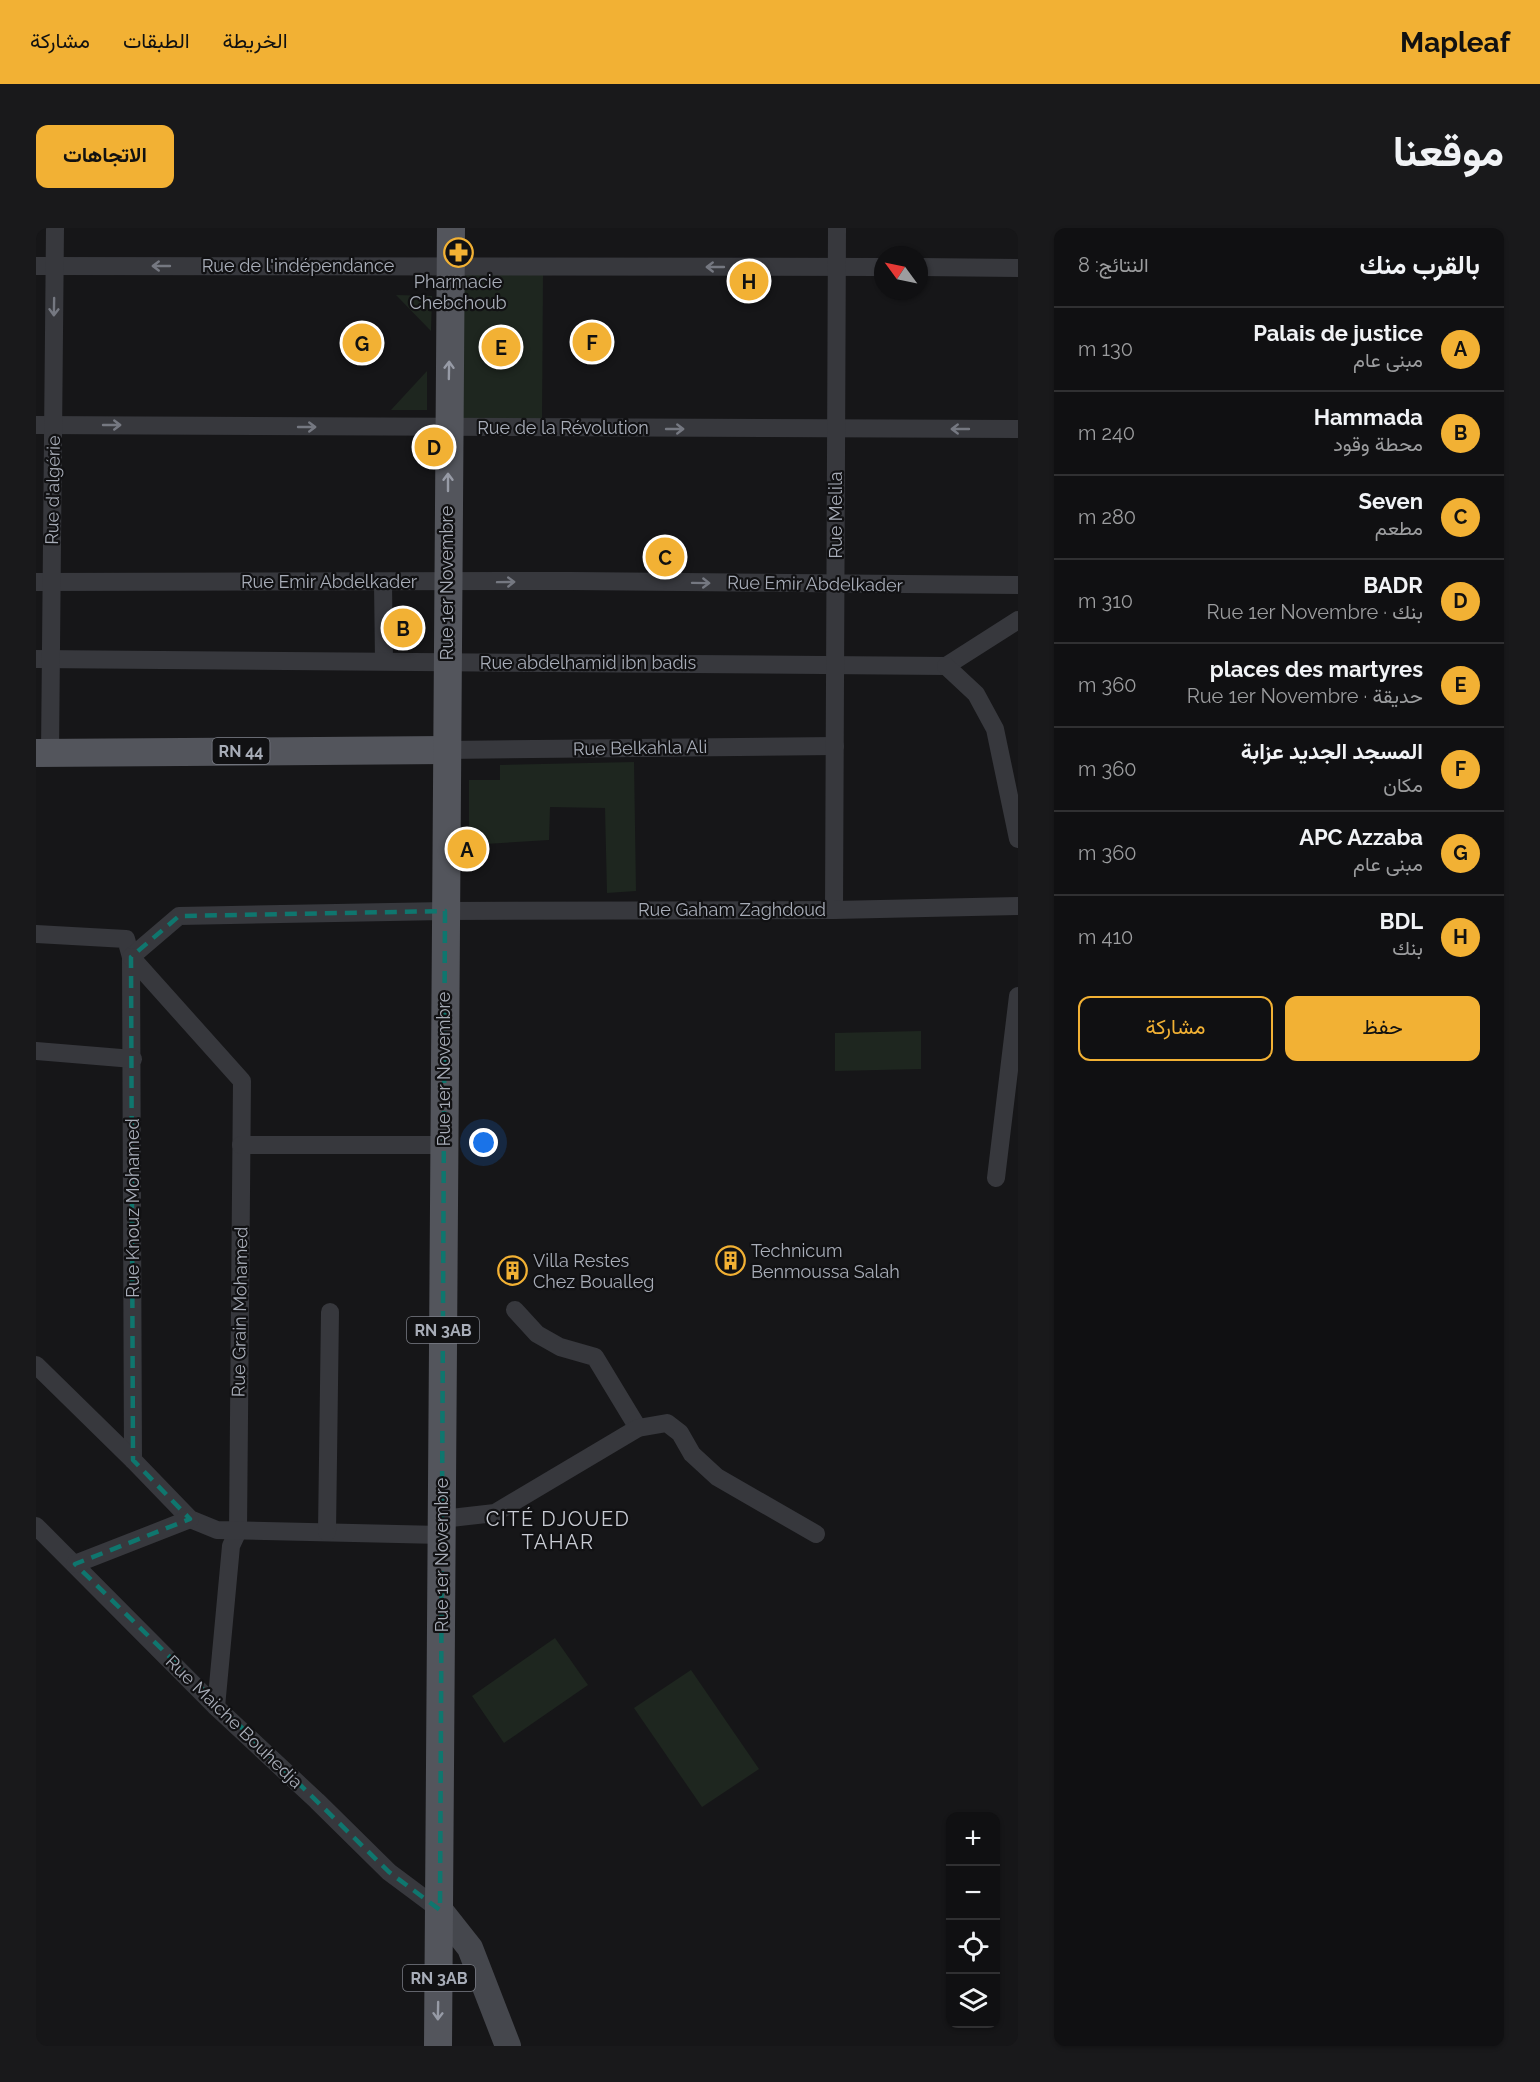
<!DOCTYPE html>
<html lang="ar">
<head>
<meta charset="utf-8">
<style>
  :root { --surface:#101012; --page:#19191b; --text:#f1f3f6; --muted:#9c9d9f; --line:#303032; --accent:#f2b134 }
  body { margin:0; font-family:Raleway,Vazirmatn,sans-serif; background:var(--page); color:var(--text); direction:rtl }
  .controls { position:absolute; right:18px; bottom:18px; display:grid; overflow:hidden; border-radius:12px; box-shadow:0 2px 4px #0004 }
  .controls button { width:54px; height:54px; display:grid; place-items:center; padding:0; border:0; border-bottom:2px solid var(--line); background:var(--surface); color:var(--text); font:30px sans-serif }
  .compass { position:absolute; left:838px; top:18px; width:54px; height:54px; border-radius:50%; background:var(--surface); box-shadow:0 2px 4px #0004; rotate:303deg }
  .you { position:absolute; left:448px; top:915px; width:21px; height:21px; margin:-15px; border:4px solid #fff; border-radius:50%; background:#1a73e8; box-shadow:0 0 0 9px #1a73e833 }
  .badge { display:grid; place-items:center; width:39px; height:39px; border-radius:50%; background:var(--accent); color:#111; font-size:20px; font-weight:700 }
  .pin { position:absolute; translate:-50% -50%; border:3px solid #fff; box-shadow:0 2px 6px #0006 }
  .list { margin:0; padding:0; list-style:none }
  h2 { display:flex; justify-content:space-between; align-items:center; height:78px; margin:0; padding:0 24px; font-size:26px }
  h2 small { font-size:20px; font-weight:400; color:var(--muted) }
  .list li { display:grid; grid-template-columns:39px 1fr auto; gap:18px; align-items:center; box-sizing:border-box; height:84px; padding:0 24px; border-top:2px solid var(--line) }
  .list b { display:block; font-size:22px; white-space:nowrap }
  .list p { margin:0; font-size:20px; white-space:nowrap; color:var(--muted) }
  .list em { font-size:20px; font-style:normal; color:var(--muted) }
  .actions { display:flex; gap:12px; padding:18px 24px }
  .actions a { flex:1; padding:14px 0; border:2px solid var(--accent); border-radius:12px; text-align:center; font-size:21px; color:var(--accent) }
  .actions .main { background:var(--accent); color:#111 }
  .icon { flex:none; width:33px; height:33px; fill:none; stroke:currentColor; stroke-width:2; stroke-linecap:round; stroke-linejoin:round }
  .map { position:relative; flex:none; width:982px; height:1818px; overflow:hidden; direction:ltr; border-radius:12px }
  header { display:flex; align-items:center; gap:36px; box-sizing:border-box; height:84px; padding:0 30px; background:var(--accent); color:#111 }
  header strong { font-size:28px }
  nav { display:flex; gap:33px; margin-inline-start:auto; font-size:21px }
  .intro { display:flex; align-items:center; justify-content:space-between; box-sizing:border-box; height:144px; padding:0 36px }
  h1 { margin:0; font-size:42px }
  .button { padding:15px 27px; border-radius:12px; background:var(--accent); color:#111; font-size:21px; font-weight:700 }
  main { display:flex; gap:36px; padding:0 36px }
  aside { flex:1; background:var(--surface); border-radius:12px; box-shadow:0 2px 4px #0004 }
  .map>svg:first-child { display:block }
</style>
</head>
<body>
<header>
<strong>Mapleaf</strong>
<nav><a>الخريطة</a><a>الطبقات</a><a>مشاركة</a></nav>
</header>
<div class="intro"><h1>موقعنا</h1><a class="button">الاتجاهات</a></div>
<main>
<aside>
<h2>بالقرب منك<small>النتائج: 8</small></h2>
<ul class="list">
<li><span class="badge">A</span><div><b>Palais de justice</b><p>مبنى عام</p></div><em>130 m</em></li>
<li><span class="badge">B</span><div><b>Hammada</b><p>محطة وقود</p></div><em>240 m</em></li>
<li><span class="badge">C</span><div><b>Seven</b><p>مطعم</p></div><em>280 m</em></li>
<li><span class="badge">D</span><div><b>BADR</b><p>بنك · Rue 1er Novembre</p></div><em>310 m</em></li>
<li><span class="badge">E</span><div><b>places des martyres</b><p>حديقة · Rue 1er Novembre</p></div><em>360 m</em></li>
<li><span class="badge">F</span><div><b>المسجد الجديد عزابة</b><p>مكان</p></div><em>360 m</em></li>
<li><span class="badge">G</span><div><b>APC Azzaba</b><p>مبنى عام</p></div><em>360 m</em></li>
<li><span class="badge">H</span><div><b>BDL</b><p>بنك</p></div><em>410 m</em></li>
</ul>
<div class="actions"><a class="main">حفظ</a><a>مشاركة</a></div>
</aside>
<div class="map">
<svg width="982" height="1818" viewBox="0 0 982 1818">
  <rect width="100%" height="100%" fill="#161618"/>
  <g fill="#1e261f">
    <path d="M425,46H507L506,192H424Z"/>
    <path d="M360,67L396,68L395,103Z"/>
    <path d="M391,143V182H355Z"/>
    <path d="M598,534L600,663L571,665L569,580L514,579L513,612L433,617V552H464V537Z"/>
    <path d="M885,803V841L799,843V805Z"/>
    <path d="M519,1410L552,1457L468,1515L436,1468Z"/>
    <path d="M655,1442L723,1541L666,1579L598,1480Z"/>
  </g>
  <circle fill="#2c353c" cx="467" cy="120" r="15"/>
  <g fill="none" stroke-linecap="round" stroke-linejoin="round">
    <g stroke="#37383d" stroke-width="18">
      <path d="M0,38L847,39"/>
      <path d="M883,39L982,40"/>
      <path d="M0,197L982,201"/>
      <path d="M0,354L536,353L982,357"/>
      <path d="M347,355L348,433"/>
      <path d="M0,431L910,438L982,392"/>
      <path d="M910,438L940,466L959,501L982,611"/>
      <path d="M410,522L799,518"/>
      <path d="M14,525L19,0"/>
      <path d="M798,682L801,0"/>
      <path d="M0,706L90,711L95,729L97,1232"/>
      <path d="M95,729L143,688L409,683L798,682L982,678"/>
      <path d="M95,729L206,853L202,1303L195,1318L180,1479"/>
      <path d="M0,823L97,831"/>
      <path d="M205,917H408"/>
      <path d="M960,950L982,768"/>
      <path d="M479,1082L501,1106L524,1119L559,1129L602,1200"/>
      <path d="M0,1137L97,1232L154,1291L181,1302L406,1307"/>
      <path d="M406,1291L459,1285L602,1200L631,1195L644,1205L656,1226L681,1249L780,1306"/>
      <path d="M0,1298L180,1479L281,1573L353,1644L404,1682"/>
      <path d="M291,1304L294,1084"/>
      <path d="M39,1336L154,1291"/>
    </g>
    <path stroke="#45474d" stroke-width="26" d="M404,1682L434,1720L472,1818"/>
    <g stroke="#53555c" stroke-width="28">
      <path d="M0,525L410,522"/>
      <path d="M402,1818L415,0"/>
    </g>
  </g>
  <defs><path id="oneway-shaft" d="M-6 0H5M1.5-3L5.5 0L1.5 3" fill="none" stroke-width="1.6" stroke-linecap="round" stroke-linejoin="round" transform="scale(1.5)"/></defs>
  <g stroke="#757881">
    <use href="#oneway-shaft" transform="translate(125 38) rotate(180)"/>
    <use href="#oneway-shaft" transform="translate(679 39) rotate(180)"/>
    <use href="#oneway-shaft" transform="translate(18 79) rotate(91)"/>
    <use href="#oneway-shaft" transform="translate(76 197)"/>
    <use href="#oneway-shaft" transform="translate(271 199)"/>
    <use href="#oneway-shaft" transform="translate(639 201)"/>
    <use href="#oneway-shaft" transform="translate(924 201) rotate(180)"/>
    <use href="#oneway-shaft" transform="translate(470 354) rotate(-1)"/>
    <use href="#oneway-shaft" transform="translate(665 355) rotate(1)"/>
  </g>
  <g stroke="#979ba6">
    <use href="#oneway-shaft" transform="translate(413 142) rotate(-89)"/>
    <use href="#oneway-shaft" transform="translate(412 254) rotate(-90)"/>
    <use href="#oneway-shaft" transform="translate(402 1783) rotate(91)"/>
  </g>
  <path fill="none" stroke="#0f766e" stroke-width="4.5" stroke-dasharray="12 8" stroke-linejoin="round" d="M409,683L404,1682L353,1644L39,1336L154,1291L97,1232L95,729L143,688Z"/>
  <defs>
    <symbol id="pharmacy-ring" viewBox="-11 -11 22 22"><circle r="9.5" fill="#111113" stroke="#f2b134" stroke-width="1.5"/><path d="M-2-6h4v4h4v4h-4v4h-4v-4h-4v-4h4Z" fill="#f2b134"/></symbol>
    <symbol id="building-ring" viewBox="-11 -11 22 22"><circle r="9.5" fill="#111113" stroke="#f2b134" stroke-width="1.5"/><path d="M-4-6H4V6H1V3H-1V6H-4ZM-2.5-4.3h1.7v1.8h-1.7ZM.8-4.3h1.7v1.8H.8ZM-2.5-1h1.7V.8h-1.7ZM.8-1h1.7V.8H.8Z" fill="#f2b134"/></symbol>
  </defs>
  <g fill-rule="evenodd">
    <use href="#pharmacy-ring" x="406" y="8" width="33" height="33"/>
    <use href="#building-ring" x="678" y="1016" width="33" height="33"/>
    <use href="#building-ring" x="460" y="1026" width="33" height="33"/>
  </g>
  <g text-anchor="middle" stroke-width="4.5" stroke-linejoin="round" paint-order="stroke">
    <g fill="#111113" stroke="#7b7e86" stroke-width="1.5">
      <rect x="176.5" y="510" width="57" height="26" rx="4.5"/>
      <rect x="371" y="1089" width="72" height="26" rx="4.5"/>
      <rect x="367" y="1737" width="72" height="26" rx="4.5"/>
    </g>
    <g font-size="16" font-weight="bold" fill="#a8adb8">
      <text x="205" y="529">RN 44</text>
      <text x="407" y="1108">RN 3AB</text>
      <text x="403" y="1756">RN 3AB</text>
    </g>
    <g font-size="18" fill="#a8adb8" stroke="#111113">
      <text x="262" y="44">Rue de l'indépendance</text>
      <text x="527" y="206">Rue de la Révolution</text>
      <text transform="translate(17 262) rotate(-89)" y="6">Rue d'algérie</text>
      <text transform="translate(800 287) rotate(-90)" y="6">Rue Melila</text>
      <text x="293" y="360">Rue Emir Abdelkader</text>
      <text transform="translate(411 355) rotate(-90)" y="6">Rue 1er Novembre</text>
      <text transform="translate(779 356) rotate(1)" y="6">Rue Emir Abdelkader</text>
      <text x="552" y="441">Rue abdelhamid ibn badis</text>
      <text transform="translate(604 520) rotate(-1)" y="6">Rue Belkahla Ali</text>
      <text x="696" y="688">Rue Gaham Zaghdoud</text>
      <text transform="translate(408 841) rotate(-90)" y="6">Rue 1er Novembre</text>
      <text transform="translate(97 980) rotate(-90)" y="6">Rue Knouz Mohamed</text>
      <text transform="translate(204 1084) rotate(-89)" y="6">Rue Grain Mohamed</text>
      <text transform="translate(406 1327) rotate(-90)" y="6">Rue 1er Novembre</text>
      <text transform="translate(198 1494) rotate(44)" y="6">Rue Maiche Bouhedja</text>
    </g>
    <g font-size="18" fill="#a8adb8" stroke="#111113" text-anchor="start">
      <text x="422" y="60" text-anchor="middle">Pharmacie<tspan x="422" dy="21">Chebchoub</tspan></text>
      <text x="715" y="1029">Technicum<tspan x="715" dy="21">Benmoussa Salah</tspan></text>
      <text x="497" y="1039">Villa Restes<tspan x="497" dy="21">Chez Boualleg</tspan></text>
    </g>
    <g font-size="20" letter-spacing="1.5" fill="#c9ccd4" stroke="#111113">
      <text x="522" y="1298">CITÉ DJOUED<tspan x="522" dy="23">TAHAR</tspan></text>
    </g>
  </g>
</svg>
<div class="controls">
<button>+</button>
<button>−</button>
<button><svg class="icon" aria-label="locate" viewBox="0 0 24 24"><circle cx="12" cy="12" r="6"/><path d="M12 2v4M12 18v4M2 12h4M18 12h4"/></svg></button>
<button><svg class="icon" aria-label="layers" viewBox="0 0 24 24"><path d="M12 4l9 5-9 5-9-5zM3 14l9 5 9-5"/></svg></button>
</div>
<svg class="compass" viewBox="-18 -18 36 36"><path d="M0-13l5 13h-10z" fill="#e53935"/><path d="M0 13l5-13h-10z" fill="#9c9d9f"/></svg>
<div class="you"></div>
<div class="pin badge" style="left:431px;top:621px">A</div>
<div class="pin badge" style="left:367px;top:400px">B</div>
<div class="pin badge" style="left:629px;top:329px">C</div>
<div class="pin badge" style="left:398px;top:219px">D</div>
<div class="pin badge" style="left:465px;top:119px">E</div>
<div class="pin badge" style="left:556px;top:114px">F</div>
<div class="pin badge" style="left:326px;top:115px">G</div>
<div class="pin badge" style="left:713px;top:53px">H</div>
</div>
</main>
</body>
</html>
